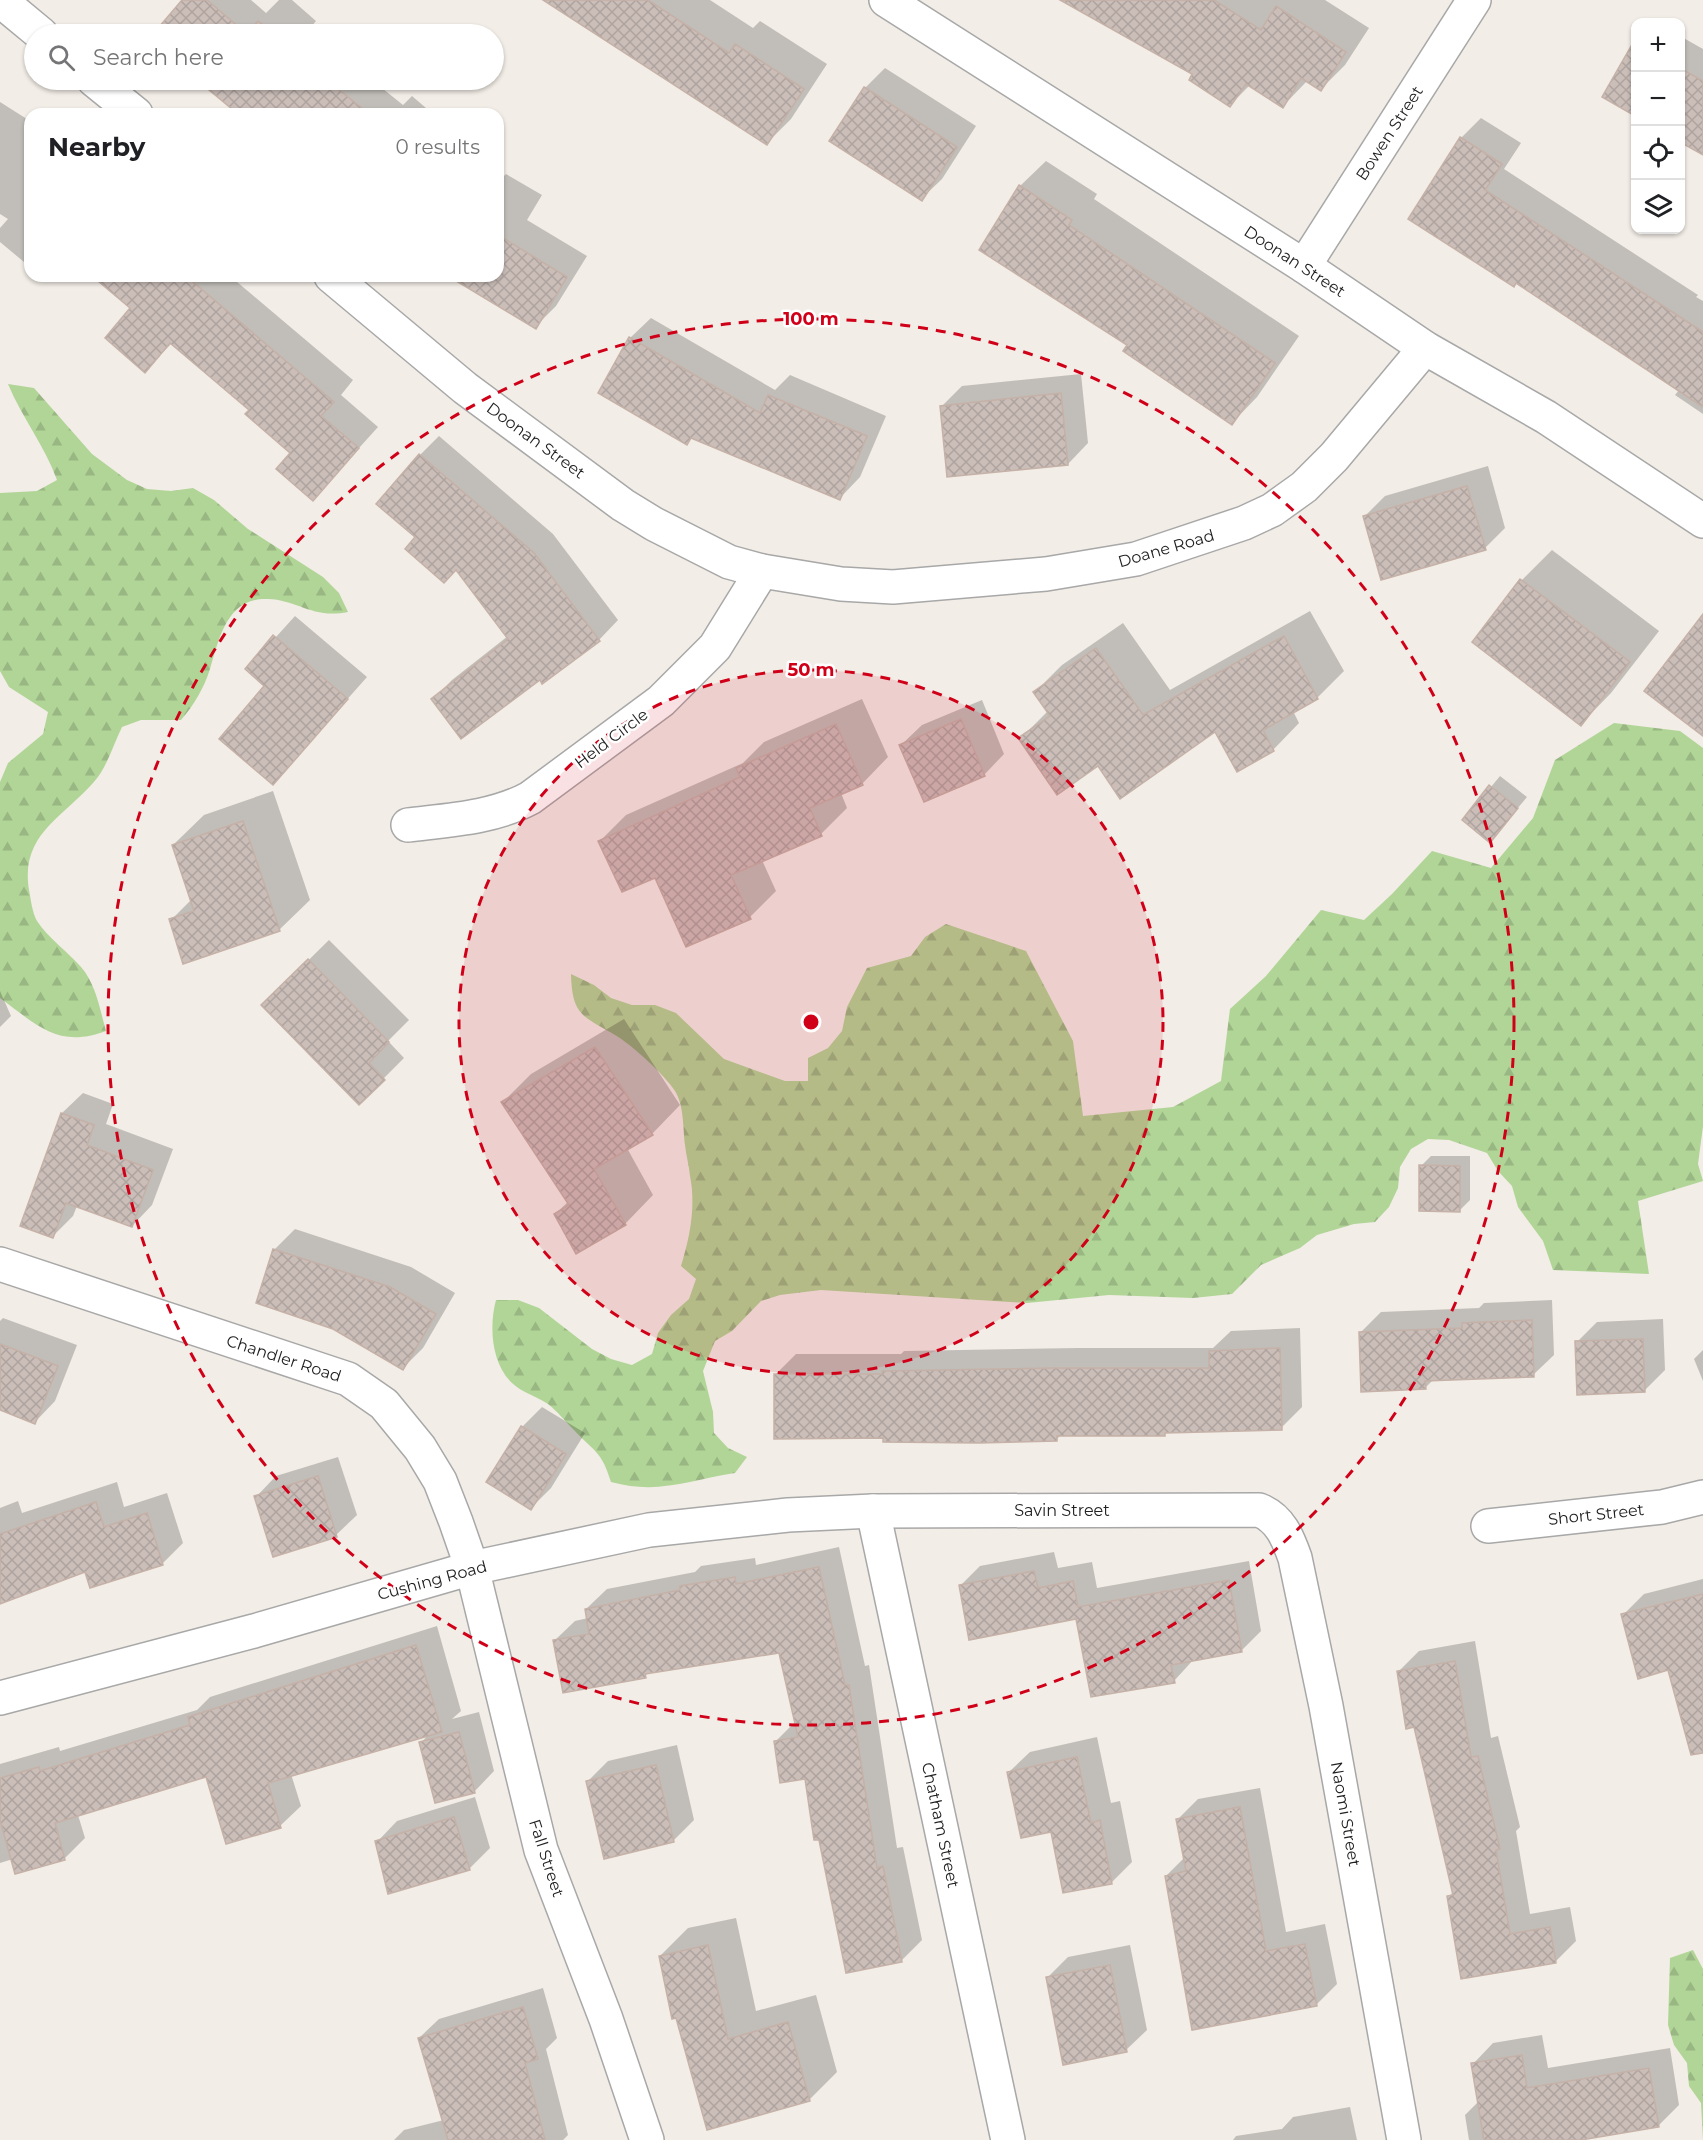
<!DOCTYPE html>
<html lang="en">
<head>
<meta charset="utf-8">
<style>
  :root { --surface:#fff; --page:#f2f2f2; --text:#202124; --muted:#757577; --line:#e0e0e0 }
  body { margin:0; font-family:Montserrat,sans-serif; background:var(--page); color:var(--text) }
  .controls { position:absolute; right:18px; top:18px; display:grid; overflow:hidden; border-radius:12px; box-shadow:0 2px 4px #0004 }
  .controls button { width:54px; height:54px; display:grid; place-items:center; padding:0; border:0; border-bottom:2px solid var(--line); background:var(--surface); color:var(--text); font:30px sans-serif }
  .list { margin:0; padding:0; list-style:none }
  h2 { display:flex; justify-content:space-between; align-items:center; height:78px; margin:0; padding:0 24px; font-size:26px }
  h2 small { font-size:20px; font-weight:400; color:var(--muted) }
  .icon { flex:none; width:33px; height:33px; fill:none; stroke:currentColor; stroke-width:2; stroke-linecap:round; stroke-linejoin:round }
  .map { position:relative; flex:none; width:1703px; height:2140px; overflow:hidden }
  .search { position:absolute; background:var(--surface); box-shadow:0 2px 4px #0004; left:24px; top:24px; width:480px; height:66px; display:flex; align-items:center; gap:15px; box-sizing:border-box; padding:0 21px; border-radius:33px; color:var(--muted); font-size:22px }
  .panel { position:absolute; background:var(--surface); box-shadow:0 2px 4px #0004; left:24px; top:108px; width:480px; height:174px; border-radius:18px }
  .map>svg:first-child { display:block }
</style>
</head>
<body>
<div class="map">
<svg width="1703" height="2140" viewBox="0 0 1703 2140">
  <defs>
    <pattern id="forest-firs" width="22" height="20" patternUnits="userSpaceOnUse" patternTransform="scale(1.5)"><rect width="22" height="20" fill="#b1d597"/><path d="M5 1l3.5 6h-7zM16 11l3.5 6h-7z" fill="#98b782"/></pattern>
    <pattern id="building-cross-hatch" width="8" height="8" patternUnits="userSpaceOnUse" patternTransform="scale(1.5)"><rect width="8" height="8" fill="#cbbeb9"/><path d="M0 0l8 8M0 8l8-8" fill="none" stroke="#aea39f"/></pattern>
  </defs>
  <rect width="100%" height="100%" fill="#f2ede6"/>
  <g fill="url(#forest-firs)">
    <path d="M8,384L34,388L92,454L127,480L147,489L171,491L193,488L214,500L248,529L323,577L339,593L348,612C312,619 298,600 268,599C227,597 219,639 210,669C204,688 194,705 181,720H141L122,727C113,745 107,768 93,783C62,818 20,835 29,890C31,900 32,912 37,921C48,938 68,952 81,967C96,984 100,1010 106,1031C58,1049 37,1025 0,998V782L8,763L43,734L48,712L9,687L0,671V493L37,491L57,480C45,446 22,418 8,384Z"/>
    <path d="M1614,723L1680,731L1703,748V1126L1698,1164L1703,1181L1638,1201L1649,1274L1553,1270L1543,1241L1518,1207L1512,1186L1498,1171L1487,1153L1449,1140L1428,1139L1411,1149L1400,1167L1398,1188L1389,1207L1375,1222L1354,1224L1317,1235L1300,1248L1261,1265L1232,1294L1193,1298L1109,1295L1027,1303L821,1290L780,1295L761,1301L732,1331L715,1341L703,1371L713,1412L714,1433L728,1448L747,1457L735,1473C689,1480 658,1495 611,1482C601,1450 595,1453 574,1430C565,1421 558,1412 548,1404C536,1396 523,1393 512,1383C491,1363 489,1326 496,1300H518L539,1308L592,1349L611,1359L632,1365L652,1354L658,1333L671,1315L689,1299L696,1279L681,1266C690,1237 696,1206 690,1176C689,1165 686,1155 685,1145C683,1128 684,1105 675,1091C664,1074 632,1045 615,1035C583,1016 572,1016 571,974L594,985L611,998L632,1005H655L676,1013L724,1059L785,1081H808V1058L828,1048L842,1031L847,1007L867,968L911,956L925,937L946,924L1026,951L1073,1041L1083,1116L1173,1107L1221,1081L1230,1009L1266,976L1321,910L1364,920L1392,894L1432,851L1491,868L1533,818L1555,760Z"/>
    <path d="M1693,1950L1703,1969V2140L1701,2103L1689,2086L1687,2063L1674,2045L1668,2025L1670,1958Z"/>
  </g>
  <g fill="#0003">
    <path d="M184,0H251L266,13L279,0H292L316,21L305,34H155Z"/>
    <path d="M571,0H710L753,28L760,21L827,64L791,119L767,143Z"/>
    <path d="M1063,0H1325L1369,28L1345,65L1321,89L1308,80L1283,106L1250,85L1230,105L1194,74Z"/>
    <path d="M1680,36L1703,49V138L1680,141Z"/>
    <path d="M1636,42V115L1604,97Z"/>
    <path d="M885,68L976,126L942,179L921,199L865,88Z"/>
    <path d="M199,80H347L357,88L365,80H372L403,105L412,96L433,114H255L237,111Z"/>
    <path d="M0,102L30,121V267L0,242V228L8,219L0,214Z"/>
    <path d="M1481,118L1521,143L1504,169L1698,295L1696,297L1703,301V414L1675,395L1679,390L1517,281L1461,138Z"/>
    <path d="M1046,161L1097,194L1094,199L1299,336L1257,397L1232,423L1130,345L1020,186Z"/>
    <path d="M506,174L542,195L527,220L587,256L556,306L535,327L451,276H498V182Z"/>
    <path d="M95,276H230L353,380L341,395L378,427L313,499L293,453L251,410L172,343L145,371L132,308Z"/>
    <path d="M651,318L775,390L790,375L886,416L860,477L840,498L693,437L687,443L630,338Z"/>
    <path d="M1081,374L1088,443L1068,464L941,407L962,386Z"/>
    <path d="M439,436L553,534L618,620L599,640L543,682L540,678L433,699L452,680L508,636L457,569L417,537L420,455Z"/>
    <path d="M1488,466L1505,528L1485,548L1365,516L1385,496Z"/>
    <path d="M1552,550L1659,631L1611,693L1581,724L1474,642L1522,580Z"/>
    <path d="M1310,611L1344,671L1317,698L1293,711L1299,723L1273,750L1216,730L1098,764L1020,739L1048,711L1035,692L1062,665L1123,623L1170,690Z"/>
    <path d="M295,616L367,677L273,783L266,686L247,669Z"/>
    <path d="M862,699L888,757L862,784L841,793L847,808L821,834L762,860L776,891L750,917L600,841L626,815L743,763L764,742Z"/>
    <path d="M982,700L1004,754L984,775L901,745L922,725Z"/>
    <path d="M1500,776L1527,797L1490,841L1464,820Z"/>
    <path d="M273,791L310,900L279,930L171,920L192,899L173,845L204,815Z"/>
    <path d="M329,940L409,1020L388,1041L404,1058L359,1103L263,1005Z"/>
    <path d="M0,991L11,1016L0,1027Z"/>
    <path d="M624,1019L680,1105L652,1134L627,1148L653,1195L625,1224L555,1214L568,1202L503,1102L531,1074Z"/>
    <path d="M83,1093L113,1104L106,1124L173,1149L152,1205L132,1226L77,1206L73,1216L53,1236L62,1113Z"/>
    <path d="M1431,1156H1470V1200L1460,1210L1421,1166Z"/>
    <path d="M295,1229L411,1267L455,1293L423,1348L403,1368L333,1328L274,1250Z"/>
    <path d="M1552,1300L1554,1355L1533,1375L1434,1379L1425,1388L1360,1333L1381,1312L1479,1308L1484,1303Z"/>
    <path d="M3,1318L77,1345L55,1401L35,1422L0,1409V1321Z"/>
    <path d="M1663,1319L1665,1370L1644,1391L1577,1342L1597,1322Z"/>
    <path d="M1300,1328L1302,1407L1281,1428L1167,1431L1164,1434L1061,1435L1057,1439L884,1437L776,1374L796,1354H901L904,1351L1078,1348H1213L1231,1331Z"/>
    <path d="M1703,1350V1381L1694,1359Z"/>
    <path d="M542,1407L585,1433L551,1488L531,1508L522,1427Z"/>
    <path d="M338,1457L357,1515L336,1535L274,1555L256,1497L276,1476Z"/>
    <path d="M117,1482L124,1507L167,1493L183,1543L162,1564L86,1571L0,1603V1508L18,1501L22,1513Z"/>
    <path d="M839,1547L865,1666L869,1665L897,1848L903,1847L922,1940L902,1960L820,1838L806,1777L775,1742L796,1721L780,1651L649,1672L645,1676L554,1641L575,1621L588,1618L586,1609L607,1589L695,1572L701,1566L755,1558L756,1565Z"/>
    <path d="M1054,1552L1058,1568L1092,1562L1097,1588L1249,1561L1261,1631L1241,1651L1194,1659L1174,1681L1078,1618L960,1586L980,1566Z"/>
    <path d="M1703,1579V1704L1623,1615L1644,1594Z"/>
    <path d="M437,1626L461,1711L452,1719L479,1712L494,1771L474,1792L421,1743L429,1734L291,1774L301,1806L280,1826L207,1775L78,1815L85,1838L64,1859H13L0,1863V1764L59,1747L60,1751L197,1710L210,1697Z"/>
    <path d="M1475,1641L1491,1738L1498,1736L1520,1827L1516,1831L1530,1914L1570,1907L1576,1941L1555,1962L1449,1896L1454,1892L1415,1726L1399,1671L1419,1651Z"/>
    <path d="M1097,1737L1111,1803L1120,1801L1132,1862L1112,1882L1052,1830L1009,1772L1030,1752Z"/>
    <path d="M677,1745L694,1820L673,1841L588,1781L608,1761Z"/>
    <path d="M1260,1788L1286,1932L1325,1924L1337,1984L1316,2005L1166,1876L1185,1857L1178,1819L1198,1799Z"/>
    <path d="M475,1797L490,1848L469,1869L377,1842L397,1821Z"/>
    <path d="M736,1918L756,2011L816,1995L837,2072L809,2100L708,2128L660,1956L688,1928Z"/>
    <path d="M1130,1945L1147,2030L1126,2050L1047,1978L1068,1957Z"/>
    <path d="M543,1988L557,2038L546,2049L568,2135L563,2140H394L404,2130L444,2120L419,2038L439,2019Z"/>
    <path d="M1542,2035L1548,2068L1670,2048L1679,2105L1658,2126L1572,2140H1469L1465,2115L1479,2101L1473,2064L1493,2043Z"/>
    <path d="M1350,2107L1357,2140H1233L1236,2136L1282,2129L1293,2117Z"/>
  </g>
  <g fill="url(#building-cross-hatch)" stroke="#c5b1a7" stroke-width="1.5">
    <path d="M182,0H207L247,34L258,21L274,34H153Z"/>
    <path d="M543,0H648L729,53L735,44L804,89L767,145Z"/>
    <path d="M1060,0H1214L1261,30L1276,6L1346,52L1321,91L1301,78L1283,108L1246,84L1230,107L1189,80L1192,74Z"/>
    <path d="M1634,41L1635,42V116L1602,97Z"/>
    <path d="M1680,68L1703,81V155L1680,142Z"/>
    <path d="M197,80H327L369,114H238Z"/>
    <path d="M864,87L957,147L922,201L829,141Z"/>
    <path d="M1460,137L1502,164L1485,190L1703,332V407L1516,283L1514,287L1408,219Z"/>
    <path d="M1019,185L1072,220L1069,225L1275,363L1232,425L1123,351L1127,345L979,250Z"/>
    <path d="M498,235L567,277L536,329L448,276H498Z"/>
    <path d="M92,276H186L334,402L321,416L359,448L313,501L276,469L290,453L245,414L249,410L170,343L145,373L105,338L130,308Z"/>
    <path d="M629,337L760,413L768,395L867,436L840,500L691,438L687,445L598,393Z"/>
    <path d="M1061,393L1068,465L947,477L940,406Z"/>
    <path d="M419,454L534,553L600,641L542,684L540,680L461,739L431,699L508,639L456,570L444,583L405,549L415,537L376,504Z"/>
    <path d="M1467,486L1486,550L1381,580L1363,516Z"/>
    <path d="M1520,579L1630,662L1581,726L1472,642Z"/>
    <path d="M1703,614V736L1644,691Z"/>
    <path d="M273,635L348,699L273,785L219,739L264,686L245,669Z"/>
    <path d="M1284,636L1318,699L1263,730L1274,751L1237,772L1215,732L1120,799L1098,766L1057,795L1018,738L1050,716L1033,692L1096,648L1143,715Z"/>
    <path d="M961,719L985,776L924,802L899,745Z"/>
    <path d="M836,724L863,785L810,808L822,836L731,875L751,919L686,947L655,878L622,892L598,841L740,777L736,768Z"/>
    <path d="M1489,785L1518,808L1490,843L1462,820Z"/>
    <path d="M243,821L280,931L183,964L169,919L194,911L172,845Z"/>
    <path d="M308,959L389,1042L369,1063L385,1080L359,1105L261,1005Z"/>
    <path d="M595,1047L653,1135L594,1169L626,1225L576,1254L554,1214L569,1205L501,1102Z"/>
    <path d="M61,1113L94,1125L87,1145L153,1170L132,1227L66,1203L53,1238L20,1226Z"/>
    <path d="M1419,1165L1460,1166V1212L1419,1211Z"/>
    <path d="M273,1249L390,1287L436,1314L403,1370L333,1329L256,1303Z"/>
    <path d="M1532,1320L1534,1377L1425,1381L1426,1389L1361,1392L1359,1332L1462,1328V1323Z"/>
    <path d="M1643,1339L1645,1392L1577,1395L1575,1341Z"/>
    <path d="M0,1344L58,1366L35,1424L0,1410Z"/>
    <path d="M1280,1348L1282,1430L1165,1433V1436H1057V1441L979,1443L883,1442V1438L774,1439V1374H882V1371L1056,1368H1209V1351Z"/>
    <path d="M521,1426L566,1454L531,1510L486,1482Z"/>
    <path d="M318,1476L337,1537L273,1557L254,1496Z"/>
    <path d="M96,1502L104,1527L147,1513L163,1565L90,1588L85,1572L0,1604V1534Z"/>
    <path d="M819,1567L845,1685H849L877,1868L883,1866L902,1962L846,1973L819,1840H814L805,1779L780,1783L774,1741L798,1737L779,1653L645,1674L646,1678L563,1693L553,1640L589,1634L585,1609L680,1590V1586L735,1577L736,1584Z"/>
    <path d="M1034,1571L1038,1588L1073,1581L1078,1607L1229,1580L1242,1652L1171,1665L1175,1683L1091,1697L1076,1619L969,1640L959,1585Z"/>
    <path d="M1703,1594V1753L1691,1755L1668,1670L1638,1679L1621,1614Z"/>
    <path d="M416,1645L442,1732L268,1783L281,1828L226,1844L206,1777L55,1823L65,1860L15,1874L0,1820V1778L39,1767L40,1771L190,1725L188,1717Z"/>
    <path d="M1455,1661L1471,1757L1478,1756L1500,1849L1496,1850L1510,1934L1550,1927L1556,1963L1461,1979L1447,1896L1453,1895L1414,1727L1406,1729L1397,1671Z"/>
    <path d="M459,1732L475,1793L435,1803L419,1742Z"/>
    <path d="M1077,1757L1091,1823L1100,1820L1112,1884L1063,1893L1051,1832L1021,1838L1007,1772Z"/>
    <path d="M656,1765L674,1842L604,1859L586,1781Z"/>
    <path d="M1240,1807L1266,1951L1305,1944L1317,2006L1192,2030L1165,1876L1186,1871L1176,1819Z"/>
    <path d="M454,1817L470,1870L388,1894L375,1841Z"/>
    <path d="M708,1945L728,2039L788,2022L810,2101L707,2130L676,2018L672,2019L659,1956Z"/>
    <path d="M1110,1965L1127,2052L1063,2065L1046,1977Z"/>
    <path d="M523,2007L538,2059L525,2063L545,2140H448L418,2038Z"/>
    <path d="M1522,2055L1527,2088L1649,2068L1659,2127L1581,2140H1484L1471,2063Z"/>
  </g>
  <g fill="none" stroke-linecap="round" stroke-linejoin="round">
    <defs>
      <g id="minor">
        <path d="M0,0L41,34"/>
        <path d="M886,0L1304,266L1425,348L1546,417L1703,521"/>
        <path d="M94,80L136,114"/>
        <path d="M1304,266L1474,0"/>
        <path d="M331,276L465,388L623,505L654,524L729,562L762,571L841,584L893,587L1046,574L1136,559L1244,523L1272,510L1304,487L1334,457L1425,348"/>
        <path d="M408,825C449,820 493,818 530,798L661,701L715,647L762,571"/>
        <path d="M0,1264L348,1379L384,1404L420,1448L440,1481L456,1522L472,1568L541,1850L606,2019L647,2140"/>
        <path d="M873,1511L1008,2140"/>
        <path d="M1488,1526L1662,1507L1703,1497"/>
        <path d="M0,1698L254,1631L472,1568L649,1530L788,1515L873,1511L1259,1510C1280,1518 1288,1538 1295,1558L1326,1706L1404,2140"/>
      </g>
    </defs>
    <use href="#minor" stroke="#a8a8a8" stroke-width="36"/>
    <use href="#minor" stroke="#fff" stroke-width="33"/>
  </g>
  <circle cx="811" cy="1022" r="352" fill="#d10019" fill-opacity=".12"/>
  <g fill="none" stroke="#d10019" stroke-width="3" stroke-dasharray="10 8">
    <circle cx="811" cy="1022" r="352"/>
    <circle cx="811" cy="1022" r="703"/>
  </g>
  <g text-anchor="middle" stroke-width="5" stroke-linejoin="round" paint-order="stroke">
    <g font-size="16" fill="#212121" stroke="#fff">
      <text transform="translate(1389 133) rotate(-57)" y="6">Bowen Street</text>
      <text transform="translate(1295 261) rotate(33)" y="6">Doonan Street</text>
      <text transform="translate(536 440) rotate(36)" y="6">Doonan Street</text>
      <text transform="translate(1166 548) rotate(-16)" y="6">Doane Road</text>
      <text transform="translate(611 738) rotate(-37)" y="6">Held Circle</text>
      <text transform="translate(284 1358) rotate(18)" y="6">Chandler Road</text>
      <text x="1062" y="1516">Savin Street</text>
      <text transform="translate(1596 1514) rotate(-6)" y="6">Short Street</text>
      <text transform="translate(432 1580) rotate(-15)" y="6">Cushing Road</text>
      <text transform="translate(1346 1814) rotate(80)" y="6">Naomi Street</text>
      <text transform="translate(941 1825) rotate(78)" y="6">Chatham Street</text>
      <text transform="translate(547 1858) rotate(72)" y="6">Fall Street</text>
    </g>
  </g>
  <circle cx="811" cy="1022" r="9" fill="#d10019" stroke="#fff" stroke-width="3"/>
  <g font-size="18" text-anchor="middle" font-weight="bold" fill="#d10019" stroke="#fff" stroke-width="5" stroke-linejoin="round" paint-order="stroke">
    <text x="811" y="325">100 m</text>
    <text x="811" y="676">50 m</text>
  </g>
</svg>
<div class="controls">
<button>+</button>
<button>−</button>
<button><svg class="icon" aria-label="locate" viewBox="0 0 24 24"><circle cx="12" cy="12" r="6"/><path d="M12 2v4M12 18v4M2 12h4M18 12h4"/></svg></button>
<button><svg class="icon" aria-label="layers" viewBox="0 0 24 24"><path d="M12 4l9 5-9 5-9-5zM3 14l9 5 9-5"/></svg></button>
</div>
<div class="search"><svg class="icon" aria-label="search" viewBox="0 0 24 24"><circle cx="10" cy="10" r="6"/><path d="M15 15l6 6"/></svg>Search here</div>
<section class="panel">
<h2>Nearby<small>0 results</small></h2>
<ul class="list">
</ul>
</section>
</div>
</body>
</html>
